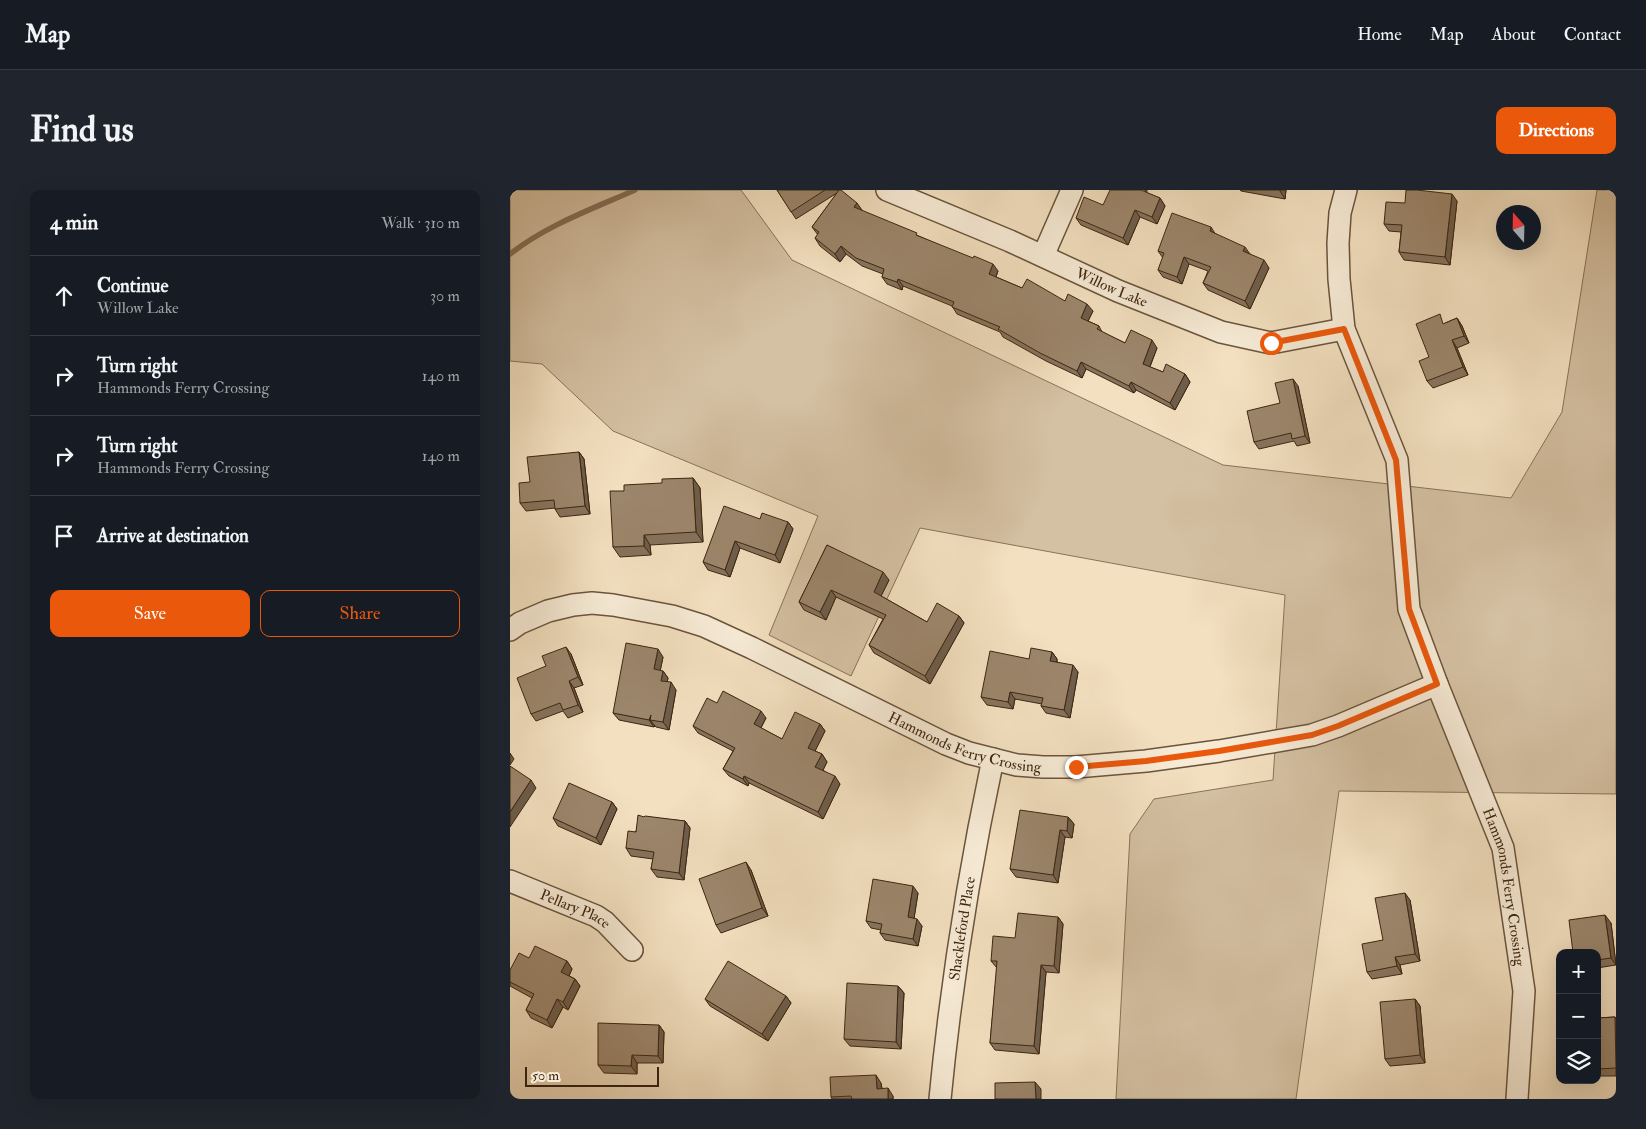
<!DOCTYPE html>
<html lang="en">
<head>
<meta charset="utf-8">
<style>
  :root { --surface:#171b24; --page:#20242c; --text:#f1f3f6; --muted:#9ea1a6; --line:#363941; --accent:#ea580c }
  body { margin:0; font-family:"IM FELL Double Pica",serif; background:var(--page); color:var(--text) }
  .controls { position:absolute; right:15px; bottom:15px; display:grid; overflow:hidden; border-radius:10px; box-shadow:0 5px 20px #0002 }
  .controls button { width:45px; height:45px; display:grid; place-items:center; padding:0; border:0; border-bottom:1px solid var(--line); background:var(--surface); color:var(--text); font:25px sans-serif }
  .compass { position:absolute; left:986px; top:15px; width:45px; height:45px; border-radius:50%; background:var(--surface); box-shadow:0 5px 20px #0002; rotate:340deg }
  .scale { position:absolute; left:15px; bottom:12px; width:134px; box-sizing:border-box; padding-left:5px; border:2px solid #3e2510; border-top:0; font-size:14px; line-height:18px; white-space:nowrap; color:#3e2510; -webkit-text-stroke:4px #f7ebd6; paint-order:stroke }
  .stop { position:absolute; width:15px; height:15px; margin:-11px; border:4px solid #ea580c; border-radius:50%; background:#fff }
  .stop.end { background:#ea580c; border-color:#fff; box-shadow:0 1px 5px #0008 }
  .list { margin:0; padding:0; list-style:none }
  h2 { display:flex; justify-content:space-between; align-items:center; height:65px; margin:0; padding:0 20px; font-size:21px }
  h2 small { font-size:16px; font-weight:400; color:var(--muted) }
  .list li { display:grid; grid-template-columns:32px 1fr auto; gap:15px; align-items:center; box-sizing:border-box; height:80px; padding:0 20px; border-top:1px solid var(--line) }
  .list b { display:block; font-size:19px; white-space:nowrap }
  .list p { margin:0; font-size:16px; white-space:nowrap; color:var(--muted) }
  .list em { font-size:16px; font-style:normal; color:var(--muted) }
  .actions { display:flex; gap:10px; padding:15px 20px }
  .actions a { flex:1; padding:11px 0; border:1px solid var(--accent); border-radius:10px; text-align:center; font-size:18px; color:var(--accent) }
  .actions .main { background:var(--accent); color:#fff }
  .icon { flex:none; width:28px; height:28px; fill:none; stroke:currentColor; stroke-width:2; stroke-linecap:round; stroke-linejoin:round }
  .map { position:relative; flex:none; width:1106px; height:909px; overflow:hidden; border-radius:10px }
  header { display:flex; align-items:center; gap:30px; box-sizing:border-box; height:70px; padding:0 25px; background:var(--surface); border-bottom:1px solid var(--line) }
  header strong { font-size:24px }
  nav { display:flex; gap:28px; margin-inline-start:auto; font-size:18px }
  .intro { display:flex; align-items:center; justify-content:space-between; box-sizing:border-box; height:120px; padding:0 30px }
  h1 { margin:0; font-size:35px }
  .button { padding:12px 22px; border-radius:10px; background:var(--accent); color:#fff; font-size:18px; font-weight:700 }
  main { display:flex; gap:30px; padding:0 30px }
  aside { flex:1; background:var(--surface); border-radius:10px; box-shadow:0 5px 20px #0002 }
  .map>svg:first-child { display:block }
</style>
</head>
<body>
<header>
<strong>Map</strong>
<nav><a>Home</a><a>Map</a><a>About</a><a>Contact</a></nav>
</header>
<div class="intro"><h1>Find us</h1><a class="button">Directions</a></div>
<main>
<aside>
<h2>4 min<small>Walk · 310 m</small></h2>
<ul class="list">
<li><svg class="icon" aria-label="ahead" viewBox="0 0 24 24"><path d="M12 20V5M6 11l6-6 6 6"/></svg><div><b>Continue</b><p>Willow Lake</p></div><em>30 m</em></li>
<li><svg class="icon" aria-label="right" viewBox="0 0 24 24"><path d="M7 20v-9h11M14 6l5 5-5 5"/></svg><div><b>Turn right</b><p>Hammonds Ferry Crossing</p></div><em>140 m</em></li>
<li><svg class="icon" aria-label="right" viewBox="0 0 24 24"><path d="M7 20v-9h11M14 6l5 5-5 5"/></svg><div><b>Turn right</b><p>Hammonds Ferry Crossing</p></div><em>140 m</em></li>
<li><svg class="icon" aria-label="arrive" viewBox="0 0 24 24"><path d="M6 21V4h12l-3 4 3 4H6"/></svg><div><b>Arrive at destination</b></div></li>
</ul>
<div class="actions"><a class="main">Save</a><a>Share</a></div>
</aside>
<div class="map">
<svg width="1106" height="909" viewBox="0 0 1106 909">
  <rect width="100%" height="100%" fill="#f3e0c0"/>
  <filter id="stains"><feTurbulence type="fractalNoise" baseFrequency=".004" numOctaves="4"/><feColorMatrix values="0 0 0 0 .2 0 0 0 0 .09 0 0 0 0 .02 0 0 0 .5 -.17"/></filter>
  <radialGradient id="worn" r=".72"><stop offset=".6" stop-color="#630" stop-opacity="0"/><stop offset="1" stop-color="#630" stop-opacity=".3"/></radialGradient>
  <path fill="#d4c0a2" stroke="#897259" d="M0,0H231L282,70L713,275L1001,308L1052,222L1087,0H1106V604L829,601L786,909H606L620,644L644,609L763,590L775,405L410,338L341,486L259,445L308,326L103,241L32,174L0,171Z"/>
  <g fill="none" stroke-linecap="round" stroke-linejoin="round">
    <path stroke="#856f56" stroke-width="5.5" d="M0,64C37,35 82,19 125,0"/>
    <defs>
      <g id="minor">
        <path id="s1" d="M377,0L500,51L608,101L711,142L761,153L834,139"/>
        <path id="s2" d="M836,0L830,23L828,53L829,89L834,139L887,270L899,419L927,494L993,658L1014,801L1007,909"/>
        <path d="M533,66L562,0"/>
        <path id="s3" d="M0,440L10,433L38,421L63,415L82,413L103,415L162,426L194,436L242,458L436,554L459,563L507,575L533,577H566L636,571L709,561L802,545L828,536L927,494"/>
        <path id="s4" d="M0,691L86,726L95,732L122,760"/>
        <path id="s5" d="M430,909C441,795 459,681 483,569"/>
      </g>
    </defs>
    <use href="#minor" stroke="#6b543c" stroke-width="24"/>
    <use href="#minor" stroke="#f7ebd6" stroke-width="21"/>
  </g>
  <g fill="#86735d" stroke="#3e2510">
    <path d="M267,0H327L352,20V21L488,81L486,87L512,98L555,111L583,121L578,131L589,136L592,142L615,153L647,158L640,177L653,182L675,184L680,192L665,220L626,200L624,203L576,179L572,188L536,171L493,147L490,142L447,124L442,116L393,96L392,100L377,94L372,87L373,84L352,76L336,64L330,72L310,56L305,48L308,45L302,37L327,3L286,29Z"/>
    <path d="M637,0V3L650,8L655,16L647,34L630,27L618,55L571,35L566,28L593,15Z"/>
    <path d="M730,0H776L775,9L731,1Z"/>
    <path d="M947,11L940,75L894,70L889,62L891,42L879,41L874,34L895,13Z"/>
    <path d="M706,44L740,64L759,78L740,119L698,100L693,93L698,81L679,74L672,94L653,87L648,80L653,68L648,61Z"/>
    <path d="M947,128L952,136L959,153L947,158L958,185L923,198L917,191L919,167L935,133Z"/>
    <path d="M788,196L800,253L787,256L784,251L749,259L744,252L770,213Z"/>
    <path d="M69,262L74,269L80,324L50,327L45,319V318L16,321L10,313L20,292Z"/>
    <path d="M183,288L190,298L193,352L140,355L141,365L110,367L103,357L114,301Z"/>
    <path d="M250,329L278,332L283,339L270,373L230,358L220,387L198,380L193,372Z"/>
    <path d="M317,355L379,390L371,406L417,432L449,426L454,433L420,494L364,463L359,455L373,429L326,407L316,430L294,420L289,412Z"/>
    <path d="M542,462L547,469V472L568,482L560,528L536,523L531,516L532,514L505,509L503,519L477,515L471,507L519,469Z"/>
    <path d="M61,464L73,495L64,498L73,522L58,528L53,521L26,531L21,524L36,476Z"/>
    <path d="M153,467L150,481H153L158,488L157,492L166,500L159,540L146,537L145,536L144,537L109,530L103,523Z"/>
    <path d="M207,513L256,528L251,538L272,549L310,534L315,541L305,561L312,564L317,572L313,580L330,594L313,629L239,593L238,596L219,586L213,579L223,561L188,543L183,536Z"/>
    <path d="M102,612L107,619L91,655L48,636L43,628Z"/>
    <path d="M134,627L175,631L180,638L174,690L147,687L141,679L143,669L121,666L116,658Z"/>
    <path d="M558,627L564,634L562,648L555,647L548,693L506,687L500,679Z"/>
    <path d="M241,680L258,726L211,743L206,735Z"/>
    <path d="M408,703L404,728L412,736L408,756L375,750L370,743L371,740L361,738L356,731Z"/>
    <path d="M900,710L910,771L890,775L892,784L862,789L857,782L873,750Z"/>
    <path d="M548,727L553,734L549,783L536,782L529,864L485,860L480,853L487,778L481,771Z"/>
    <path d="M1101,733L1106,775L1087,778V763Z"/>
    <path d="M19,768L57,771L62,779L59,786L65,789L70,796L58,820L53,817L42,838L21,828L16,820L22,808L0,796V780Z"/>
    <path d="M388,796L394,803L391,859L340,856L334,849Z"/>
    <path d="M276,806L281,813L258,851L200,816L195,809Z"/>
    <path d="M905,809L910,816L915,873L880,876L875,869Z"/>
    <path d="M1105,827L1106,828V886H1087V828Z"/>
    <path d="M149,835L154,842L153,873H127V884L94,883L88,875Z"/>
    <path d="M371,893L372,898L383,906V909H322L321,907Z"/>
  </g>
  <g fill="#6d5e4c" stroke="#3e2510">
    <path d="M770,0H776L775,9L770,1Z"/>
    <path d="M942,4L947,11L940,75L935,67Z"/>
    <path d="M650,8L655,16L647,34L642,27Z"/>
    <path d="M347,13L352,20L349,25L344,17Z"/>
    <path d="M625,20L630,27L618,55L613,48Z"/>
    <path d="M701,37L706,45L700,41Z"/>
    <path d="M331,56L336,64L330,72L325,64Z"/>
    <path d="M735,57L740,64L733,61Z"/>
    <path d="M674,67L679,74L672,94L667,87Z"/>
    <path d="M754,70L759,78L740,119L735,111Z"/>
    <path d="M483,74L488,81L484,92L479,84Z"/>
    <path d="M388,89L393,96L392,100L387,92Z"/>
    <path d="M577,114L583,121L576,135L571,128Z"/>
    <path d="M947,128L952,136L959,153L954,146Z"/>
    <path d="M642,150L647,158L638,181L633,174Z"/>
    <path d="M942,150L947,158L958,185L953,177Z"/>
    <path d="M571,172L576,179L572,188L567,181Z"/>
    <path d="M675,184L680,192L665,220L660,213Z"/>
    <path d="M783,189L788,196L800,253L795,246Z"/>
    <path d="M621,192L626,200L624,203L619,196Z"/>
    <path d="M69,262L74,269L80,324L75,316Z"/>
    <path d="M183,288L190,298L193,352L186,342Z"/>
    <path d="M278,332L283,339L270,373L265,365Z"/>
    <path d="M134,345L140,355L141,365L134,356Z"/>
    <path d="M225,351L230,358L220,387L215,380Z"/>
    <path d="M373,382L379,390L369,410L364,402Z"/>
    <path d="M321,400L326,407L316,430L310,422Z"/>
    <path d="M449,426L454,433L420,494L415,486Z"/>
    <path d="M56,457L61,464L73,495L68,487Z"/>
    <path d="M148,459L153,467L149,487L144,479Z"/>
    <path d="M542,462L547,469L546,478L540,471Z"/>
    <path d="M563,475L568,482L560,528L554,520Z"/>
    <path d="M153,481L158,488L156,498L151,491Z"/>
    <path d="M59,491L64,498L73,522L68,515Z"/>
    <path d="M161,492L166,500L159,540L153,532Z"/>
    <path d="M500,502L505,509L503,519L498,512Z"/>
    <path d="M251,521L256,528L249,541L244,534Z"/>
    <path d="M141,525L140,530L145,536L144,537L139,530Z"/>
    <path d="M310,534L315,541L303,565L298,558Z"/>
    <path d="M0,563L4,569L0,575Z"/>
    <path d="M312,564L317,572L311,584L305,577Z"/>
    <path d="M234,586L239,593L238,596L233,589Z"/>
    <path d="M325,586L330,594L313,629L308,622Z"/>
    <path d="M21,590L26,598L0,637V622Z"/>
    <path d="M102,612L107,619L91,655L86,648Z"/>
    <path d="M558,627L564,634L562,648L557,641Z"/>
    <path d="M175,631L180,638L174,690L169,683Z"/>
    <path d="M550,640L555,647L548,693L543,685Z"/>
    <path d="M236,672L241,680L258,726L252,718Z"/>
    <path d="M403,696L408,703L403,735L398,727Z"/>
    <path d="M895,703L900,710L910,771L905,764Z"/>
    <path d="M1095,725L1101,733L1106,775L1101,768Z"/>
    <path d="M548,727L553,734L549,783L544,776Z"/>
    <path d="M407,729L412,736L408,756L403,749Z"/>
    <path d="M885,767L890,775L892,784L887,776Z"/>
    <path d="M57,771L62,779L57,790L51,782Z"/>
    <path d="M531,775L536,782L529,864L524,856Z"/>
    <path d="M65,789L70,796L58,820L53,812Z"/>
    <path d="M388,796L394,803L391,859L386,852Z"/>
    <path d="M276,806L281,813L258,851L252,844Z"/>
    <path d="M47,809L53,817L42,838L37,830Z"/>
    <path d="M905,809L910,816L915,873L910,865Z"/>
    <path d="M149,835L154,842L153,873L148,866Z"/>
    <path d="M122,865L127,873V884L121,876Z"/>
    <path d="M366,885L371,893L372,906L367,899Z"/>
    <path d="M525,892L531,899V909H526Z"/>
    <path d="M378,898L383,906V909H378Z"/>
  </g>
  <g fill="#9c866c" stroke="#3e2510">
    <path d="M267,0H315L281,22Z"/>
    <path d="M329,0H331L347,13L344,17L407,43L406,45L463,68L464,66L483,74L479,84L512,98L517,89L555,111L558,104L577,114L571,128L589,136L587,139L615,153L621,140L642,150L633,174L653,182L656,174L675,184L660,213L621,192L619,196L571,172L567,181L530,163L488,139L490,137L442,117L444,112L388,89L387,92L372,87L374,79L346,68L331,56L325,64L305,48L309,42L302,37Z"/>
    <path d="M600,0H631L650,8L642,27L625,20L613,48L566,28L574,7L593,15Z"/>
    <path d="M896,0H907L942,4L935,67L889,62L892,35L874,34L876,12L895,13Z"/>
    <path d="M662,23L701,37L700,41L735,57L733,61L754,70L735,111L693,93L701,77L674,67L667,87L648,80L654,63L648,61Z"/>
    <path d="M930,124L933,134L947,128L954,146L942,150L953,177L917,191L909,171L919,167L906,134Z"/>
    <path d="M783,189L795,246L782,249L781,243L744,252L737,221L770,213L765,193Z"/>
    <path d="M69,262L75,316L45,319L44,310L10,313L9,293L20,292L17,267Z"/>
    <path d="M183,288L186,342L134,345V356L103,357L100,301H114V295L152,293V289Z"/>
    <path d="M214,316L250,329L252,323L278,332L265,365L225,351L215,380L193,372Z"/>
    <path d="M317,355L373,382L364,402L417,432L427,413L449,426L415,486L359,455L376,425L321,400L310,422L289,412Z"/>
    <path d="M116,453L148,459L144,479L153,481L151,491L161,492L153,532L140,530L141,525L139,530L103,523Z"/>
    <path d="M56,457L68,487L59,491L68,515L53,520L50,513L21,524L7,488L36,476L32,466Z"/>
    <path d="M521,458L542,462L540,471L563,475L554,520L531,516L533,508L500,502L498,512L471,507L480,461L519,469Z"/>
    <path d="M213,501L251,521L244,534L272,549L285,522L310,534L298,558L312,564L305,577L325,586L308,622L234,586L233,589L213,579L225,558L183,536L197,508L207,513Z"/>
    <path d="M0,576L21,590L0,622Z"/>
    <path d="M59,593L102,612L86,648L43,628Z"/>
    <path d="M510,620L558,627L557,641L550,640L543,685L500,679Z"/>
    <path d="M128,625L134,627L135,626L175,631L169,683L141,679L144,662L116,658L118,641L126,642Z"/>
    <path d="M236,672L252,718L206,735L189,689Z"/>
    <path d="M363,689L403,696L398,727L407,729L403,749L370,743L372,734L356,731Z"/>
    <path d="M895,703L905,764L885,767L887,776L857,782L852,754L873,750L865,708Z"/>
    <path d="M508,723L548,727L544,776L531,775L524,856L480,853L487,771H481L483,746L505,748Z"/>
    <path d="M1095,725L1101,768L1087,770V763H1063L1059,730Z"/>
    <path d="M25,756L57,771L51,782L65,789L53,812L47,809L37,830L16,820L24,804L0,792V780L9,763L19,768Z"/>
    <path d="M218,771L276,806L252,844L195,809Z"/>
    <path d="M337,793L388,796L386,852L334,849Z"/>
    <path d="M905,809L910,865L875,869L870,812Z"/>
    <path d="M1105,827L1106,878L1087,879V828Z"/>
    <path d="M88,833L149,835L148,866L122,865L121,876L88,875Z"/>
    <path d="M366,885L367,899L378,898V909H342L341,906L321,907L320,887Z"/>
    <path d="M525,892L526,909H485V893Z"/>
  </g>
  <g fill="none" stroke-linecap="round" stroke-linejoin="round">
    <path stroke="#ea580c" stroke-width="6" d="M566,577L636,571L709,561L802,545L828,536L927,494L899,419L886,270L834,139L761,153"/>
  </g>
  <g text-anchor="middle" stroke-width="4" stroke-linejoin="round" paint-order="stroke">
    <g font-size="15" fill="#3e2510" stroke="#f7ebd6">
      <text dy="5" stroke="none"><textPath href="#s1" startOffset="245">Willow Lake</textPath></text>
      <text dy="5" stroke="none"><textPath href="#s3" startOffset="489">Hammonds Ferry Crossing</textPath></text>
      <text dy="5" stroke="none"><textPath href="#s2" startOffset="726">Hammonds Ferry Crossing</textPath></text>
      <text dy="5" stroke="none"><textPath href="#s4" startOffset="71">Pellary Place</textPath></text>
      <text dy="5" stroke="none"><textPath href="#s5" startOffset="172">Shackleford Place</textPath></text>
    </g>
  </g>
  <rect width="100%" height="100%" filter="url(#stains)"/>
  <rect width="100%" height="100%" fill="url(#worn)"/>
</svg>
<div class="controls">
<button>+</button>
<button>−</button>
<button><svg class="icon" aria-label="layers" viewBox="0 0 24 24"><path d="M12 4l9 5-9 5-9-5zM3 14l9 5 9-5"/></svg></button>
</div>
<svg class="compass" viewBox="-18 -18 36 36"><path d="M0-13l5 13h-10z" fill="#e53935"/><path d="M0 13l5-13h-10z" fill="#9ea1a6"/></svg>
<div class="scale">50 m</div>
<div class="stop" style="left:761px;top:153px"></div>
<div class="stop end" style="left:566px;top:577px"></div>
</div>
</main>
</body>
</html>
